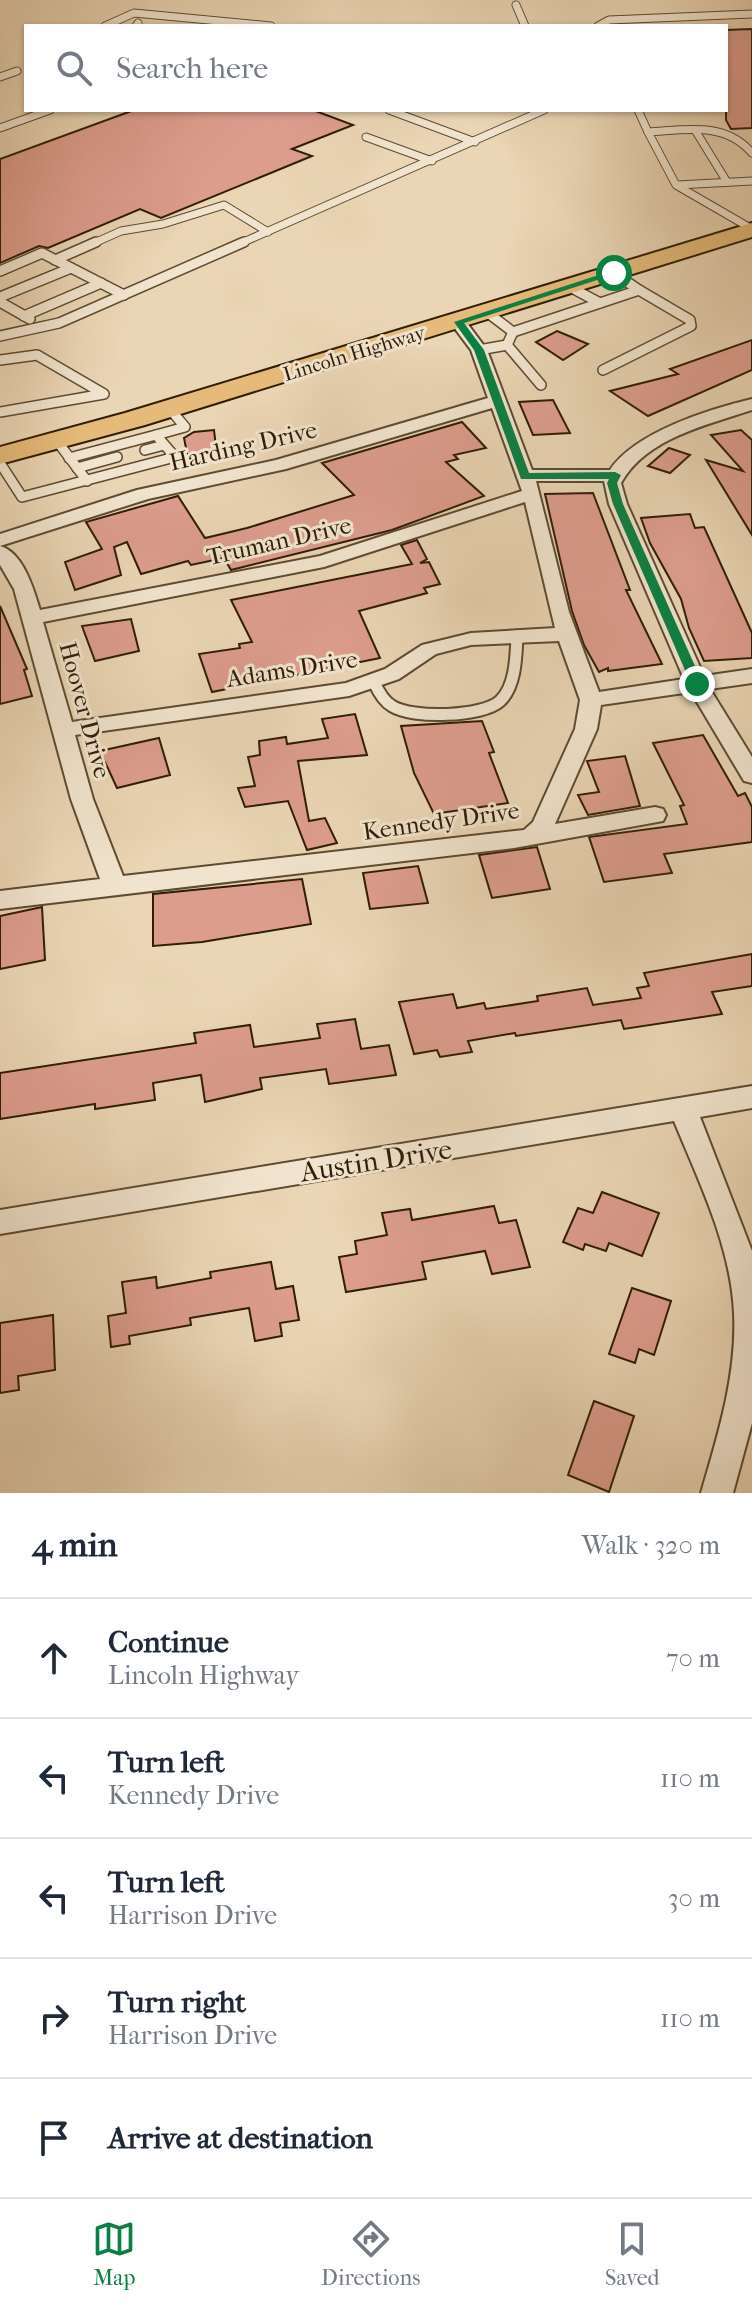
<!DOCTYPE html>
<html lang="en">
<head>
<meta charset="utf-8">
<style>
  :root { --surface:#fff; --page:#f6f6f7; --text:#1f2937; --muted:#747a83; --line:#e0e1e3; --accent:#0b8043 }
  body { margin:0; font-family:"IM FELL French Canon",serif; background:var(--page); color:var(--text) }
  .stop { position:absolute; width:24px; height:24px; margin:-18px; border:6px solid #0b8043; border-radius:50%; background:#fff }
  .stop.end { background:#0b8043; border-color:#fff; box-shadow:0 2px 8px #0008 }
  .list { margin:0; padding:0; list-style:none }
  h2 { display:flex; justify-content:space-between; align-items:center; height:104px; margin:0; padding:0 32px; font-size:34px }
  h2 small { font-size:26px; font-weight:400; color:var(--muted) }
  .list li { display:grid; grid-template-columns:52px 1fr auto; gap:24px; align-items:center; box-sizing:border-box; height:120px; padding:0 32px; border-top:2px solid var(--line) }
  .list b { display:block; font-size:30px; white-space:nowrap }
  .list p { margin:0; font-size:26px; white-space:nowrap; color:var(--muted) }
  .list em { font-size:26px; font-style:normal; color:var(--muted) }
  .icon { flex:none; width:44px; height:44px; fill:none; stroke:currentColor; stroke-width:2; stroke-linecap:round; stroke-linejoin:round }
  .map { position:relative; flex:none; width:752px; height:1493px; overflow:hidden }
  .search { position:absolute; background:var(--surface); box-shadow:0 2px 6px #0004; left:24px; right:24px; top:24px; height:88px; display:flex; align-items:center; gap:20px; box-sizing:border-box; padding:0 28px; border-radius:0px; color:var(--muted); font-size:30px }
  .sheet { height:704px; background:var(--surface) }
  nav { display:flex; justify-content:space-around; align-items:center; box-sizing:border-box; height:112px; border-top:2px solid var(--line); background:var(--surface); font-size:22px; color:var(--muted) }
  nav a { display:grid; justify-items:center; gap:4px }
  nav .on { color:var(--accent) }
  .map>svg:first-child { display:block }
</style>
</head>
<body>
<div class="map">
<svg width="752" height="1493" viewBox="0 0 752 1493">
  <rect width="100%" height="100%" fill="#ead5b4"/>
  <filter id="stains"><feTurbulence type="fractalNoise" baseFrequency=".0025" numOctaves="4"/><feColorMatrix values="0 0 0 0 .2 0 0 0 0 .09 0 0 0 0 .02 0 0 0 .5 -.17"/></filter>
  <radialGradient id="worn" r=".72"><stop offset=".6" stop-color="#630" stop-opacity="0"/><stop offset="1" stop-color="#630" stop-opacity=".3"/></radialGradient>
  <g fill="#dd9d8d" stroke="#301d07" stroke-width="2">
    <path d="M752,29V128L731,129L726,120V30Z"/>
    <path d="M134,110H313L353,125L292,149L312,156L161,218L140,209L48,248L39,246L0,263V159Z"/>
    <path d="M557,331L588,344L563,360L536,342Z"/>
    <path d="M752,340V370L648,416L610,391L678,374L670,369Z"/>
    <path d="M553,400L570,433L533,435L519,402Z"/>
    <path d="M462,422L486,448L454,455L458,459L446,462L484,496L392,530L231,570L224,558L191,565L188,561L141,574L127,542L114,547L121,575L75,590L65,562L102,549L86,522L178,496L205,538L247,528L354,495L322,463Z"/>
    <path d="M214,430L217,455L188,458L184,438L194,432Z"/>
    <path d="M741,430L752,440V535L706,460L743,471L711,435Z"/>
    <path d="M669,448L690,455L670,473L648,466Z"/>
    <path d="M593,493L630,590H626L662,664L608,671V668L599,672L584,645L572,611L545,494Z"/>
    <path d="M690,514L695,528L704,527L752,633V658L704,661L689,628L681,599L650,543L641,518Z"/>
    <path d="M417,540L427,559L420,563L429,562L440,584L424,588L427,593L359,611L380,658L212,692L199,654L240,648L239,644L252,642L231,600L412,564L401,545Z"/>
    <path d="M0,606L27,669L24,670L32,696L0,704Z"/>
    <path d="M131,619L139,651L95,661L82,626Z"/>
    <path d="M355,714L367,755L298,761L309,821L325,818L337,843L307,850L288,801L245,807L238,788L255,786L248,757L260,755L259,741L286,737L287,744L328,738L322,719Z"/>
    <path d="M482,721L494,752L489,753L508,803L434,814L414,773L401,726Z"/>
    <path d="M703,735L738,796L745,793L752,807V842L664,854L672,873L604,882L589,837L687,824L680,806L684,805L653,743Z"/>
    <path d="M159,738L170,775L117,788L100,751Z"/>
    <path d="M625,756L640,806L588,815L578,795L599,792L587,761Z"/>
    <path d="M537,847L550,889L492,898L479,855Z"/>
    <path d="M418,866L428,903L370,909L363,873Z"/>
    <path d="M302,879L311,924L202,942L153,946V894Z"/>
    <path d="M42,907L45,960L0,969V916Z"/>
    <path d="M752,954V986L712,992L722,1014L624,1029L621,1020L516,1036L515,1033L468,1041L472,1052L440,1057L437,1050L414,1054L399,1002L453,994L457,1008L484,1003L486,1009L538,1001L537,996L587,988L593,1005L641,998L637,988L649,986L644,973Z"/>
    <path d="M355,1019L361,1049L389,1045L396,1075L329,1084L326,1069L260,1078L262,1089L205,1102L201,1075L153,1083L155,1100L95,1109V1104L0,1119V1073L196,1043L194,1033L250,1025L254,1047L320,1038L317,1024Z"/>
    <path d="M602,1192L659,1213L642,1256L609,1243L606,1251L585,1244L583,1250L563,1242L578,1208L593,1213Z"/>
    <path d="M494,1206L499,1223L516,1220L530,1267L492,1274L485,1251L422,1262L426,1279L346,1292L339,1257L357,1254L355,1241L387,1235L382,1213L410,1209L412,1220Z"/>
    <path d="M271,1262L276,1289L293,1286L299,1320L280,1323L282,1336L255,1341L249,1308L190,1318L191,1325L129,1336L130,1344L111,1347L108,1316L126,1313L122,1282L156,1277L157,1288L211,1278L210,1272Z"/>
    <path d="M632,1288L671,1301L654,1355L639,1349L635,1363L609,1354Z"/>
    <path d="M53,1315L55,1370L18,1376L19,1390L0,1393V1323Z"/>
    <path d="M594,1401L634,1416L609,1492L568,1475Z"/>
  </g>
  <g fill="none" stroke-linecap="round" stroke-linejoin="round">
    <defs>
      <g id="lane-far2">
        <path d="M516,5L525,26"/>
        <path d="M105,26L134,13L271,26"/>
        <path d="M136,26L138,23"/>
        <path d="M598,26L609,20L752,14"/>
        <path d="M0,77L17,71"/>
        <path d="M389,110L475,142"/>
        <path d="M638,110L648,132"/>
        <path d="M0,128L50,110"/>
        <path d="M695,130L727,182"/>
        <path d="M366,137L432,161"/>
        <path d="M752,153C725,121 686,130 648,132L676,185L752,229"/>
        <path d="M677,185L752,181"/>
        <path d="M92,244L121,231L163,224L224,205L268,232"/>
        <path d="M239,244L544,110"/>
      </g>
      <g id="lane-far1">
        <path d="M55,260L96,242"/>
        <path d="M0,271L42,253L124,295"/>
        <path d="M614,273L639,290"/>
        <path d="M570,287L600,303"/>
        <path d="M0,297L71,268"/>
        <path d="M0,302L30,319"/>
        <path d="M488,313L513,332L639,290L690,320L691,326L603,370"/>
        <path d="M24,316L101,283"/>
        <path d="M513,332L507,345L541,385"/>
        <path d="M0,336L59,323L244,242"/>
        <path d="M479,350L507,345"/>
        <path d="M0,360L37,355L104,394L0,412"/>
        <path d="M57,441L87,481"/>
        <path d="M145,450L164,445"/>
        <path d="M69,458L156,435"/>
        <path d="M0,463L22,497L175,457L156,435L185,427L170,409"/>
        <path d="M77,468L117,457"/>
      </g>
      <path id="lane" d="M374,682C378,691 383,701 392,706C412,719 483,717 500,701C516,686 516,656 517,636"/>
      <g id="street">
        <path d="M458,317L464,319L487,350L532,470H610C635,432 710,409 752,399V410C707,425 646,438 621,483L627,504L704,676L752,669V683L710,689L752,757V783L744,781L691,692L601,705L597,729L555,824L655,807L663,809L666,815L663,821L514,848L0,909V891L100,879L71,799L14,589L0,565V546C23,552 34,590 40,610L320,556L522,491L492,408L286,469L148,499L0,546V534L137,490L276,460L488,398L471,350L450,322ZM536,481H604L609,504L684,679L599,692L569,612ZM525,502L555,628L471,633L422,645L385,669L346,683L72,722L43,622L324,567ZM559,641L580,700L575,729L533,822L524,830L123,876L93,799L75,735L349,696L399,679L436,654L471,645Z"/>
        <path d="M752,1086V1108L700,1117L752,1251V1423L733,1493H701C718,1435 737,1374 734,1313C731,1246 699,1182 674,1121L0,1234V1210Z"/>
      </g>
      <path id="primary" d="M752,223V237L145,425L0,464V447L125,413Z"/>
    </defs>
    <use href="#lane-far2" stroke="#5e4b32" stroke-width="9"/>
    <use href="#lane-far1" stroke="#5e4b32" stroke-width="12"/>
    <use href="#lane" stroke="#5e4b32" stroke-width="15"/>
    <use href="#street" stroke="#5e4b32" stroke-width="4"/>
    <use href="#primary" stroke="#301d07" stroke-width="4"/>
    <use href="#lane-far2" stroke="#f1e4ce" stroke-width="7"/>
    <use href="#lane-far1" stroke="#f1e4ce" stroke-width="9"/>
    <use href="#lane" stroke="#f1e4ce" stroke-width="11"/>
    <use href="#street" fill="#f1e4ce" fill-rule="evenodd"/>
    <use href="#primary" fill="#e5ba7a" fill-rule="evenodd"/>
  </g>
  <path fill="#0b8043" d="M611,271L619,273L464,323L484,350L529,473L615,472L621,475L617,483L623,504L703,684L697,688L691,684L613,504L607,483L609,479H521L474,350L454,322Z"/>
  <g text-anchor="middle" stroke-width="6" stroke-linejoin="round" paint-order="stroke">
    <g font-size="20" fill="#301d07" stroke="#f1e4ce">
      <text transform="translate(354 353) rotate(-17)" y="7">Lincoln Highway</text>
    </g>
    <g font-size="24" fill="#301d07" stroke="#f1e4ce">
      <text transform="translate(243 446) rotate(-13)" y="8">Harding Drive</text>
      <text transform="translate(279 541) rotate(-13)" y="8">Truman Drive</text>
      <text transform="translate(292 669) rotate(-9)" y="8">Adams Drive</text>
      <text transform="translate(85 710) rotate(75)" y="8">Hoover Drive</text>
      <text transform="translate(441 821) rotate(-8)" y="8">Kennedy Drive</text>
    </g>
    <g font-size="28" fill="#301d07" stroke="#f1e4ce">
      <text transform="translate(376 1160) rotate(-9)" y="10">Austin Drive</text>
    </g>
  </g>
  <rect width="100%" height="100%" filter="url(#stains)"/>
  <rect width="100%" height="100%" fill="url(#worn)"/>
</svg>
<div class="stop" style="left:614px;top:273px"></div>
<div class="stop end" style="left:697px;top:684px"></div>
<div class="search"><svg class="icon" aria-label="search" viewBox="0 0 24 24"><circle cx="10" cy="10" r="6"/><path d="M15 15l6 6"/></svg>Search here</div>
</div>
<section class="sheet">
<h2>4 min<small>Walk · 320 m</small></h2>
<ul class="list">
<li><svg class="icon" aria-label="ahead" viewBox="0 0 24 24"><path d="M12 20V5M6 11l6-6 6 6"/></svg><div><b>Continue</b><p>Lincoln Highway</p></div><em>70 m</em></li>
<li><svg class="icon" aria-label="left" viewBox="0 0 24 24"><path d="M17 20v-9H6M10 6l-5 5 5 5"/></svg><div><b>Turn left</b><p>Kennedy Drive</p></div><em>110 m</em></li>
<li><svg class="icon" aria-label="left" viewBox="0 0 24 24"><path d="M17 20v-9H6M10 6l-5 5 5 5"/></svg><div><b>Turn left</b><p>Harrison Drive</p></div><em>30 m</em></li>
<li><svg class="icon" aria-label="right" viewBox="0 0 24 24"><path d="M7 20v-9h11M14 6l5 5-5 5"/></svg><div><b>Turn right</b><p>Harrison Drive</p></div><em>110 m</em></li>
<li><svg class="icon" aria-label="arrive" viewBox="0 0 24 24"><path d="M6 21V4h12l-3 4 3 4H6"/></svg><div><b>Arrive at destination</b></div></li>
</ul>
</section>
<nav>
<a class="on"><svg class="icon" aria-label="map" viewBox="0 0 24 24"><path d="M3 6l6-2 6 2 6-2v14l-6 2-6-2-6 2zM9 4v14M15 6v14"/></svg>Map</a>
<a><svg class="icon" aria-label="directions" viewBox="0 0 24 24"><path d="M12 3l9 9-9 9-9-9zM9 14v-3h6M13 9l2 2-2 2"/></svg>Directions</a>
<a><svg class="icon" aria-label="saved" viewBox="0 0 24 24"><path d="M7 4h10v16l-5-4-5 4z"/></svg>Saved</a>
</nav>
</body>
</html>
